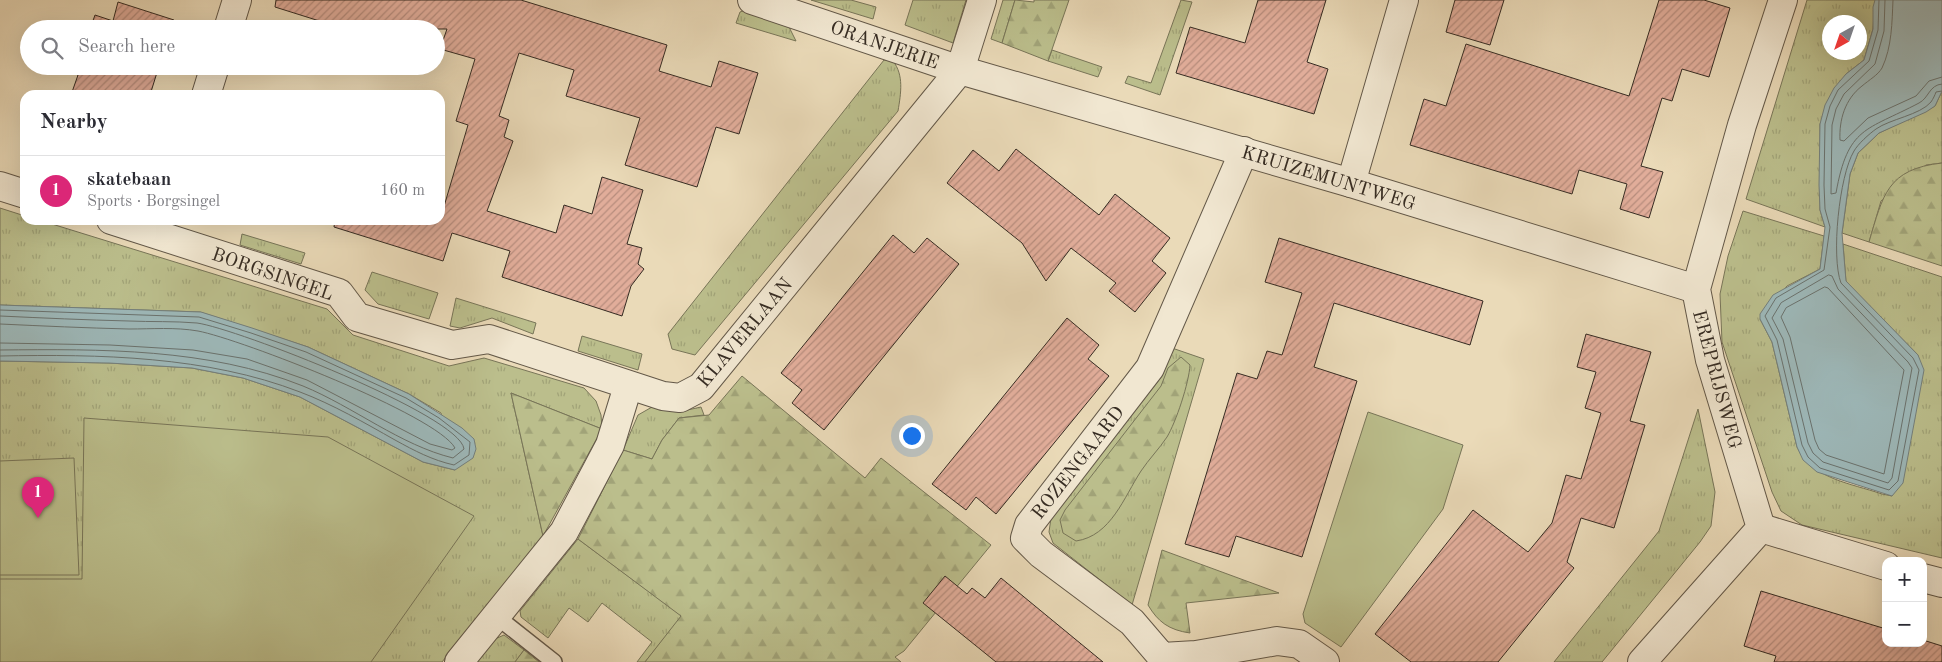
<!DOCTYPE html>
<html lang="en">
<head>
<meta charset="utf-8">
<style>
  :root { --surface:#fff; --page:#f2f2f3; --text:#2b2b33; --muted:#7c7c81; --line:#e1e1e2; --accent:#db2777 }
  body { margin:0; font-family:"Old Standard TT",serif; background:var(--page); color:var(--text) }
  .controls { position:absolute; right:15px; bottom:15px; display:grid; overflow:hidden; border-radius:10px; box-shadow:0 5px 20px #0002 }
  .controls button { width:45px; height:45px; display:grid; place-items:center; padding:0; border:0; border-bottom:1px solid var(--line); background:var(--surface); color:var(--text); font:25px sans-serif }
  .compass { position:absolute; left:1822px; top:15px; width:45px; height:45px; border-radius:50%; background:var(--surface); box-shadow:0 5px 20px #0002; rotate:220deg }
  .you { position:absolute; left:911px; top:435px; width:18px; height:18px; margin:-12px; border:4px solid #fff; border-radius:50%; background:#1a73e8; box-shadow:0 0 0 8px #1a73e833 }
  .badge { display:grid; place-items:center; width:32px; height:32px; border-radius:50%; background:var(--accent); color:#fff; font-size:16px; font-weight:700 }
  .pin { position:absolute; translate:-50% -41px; filter:drop-shadow(0 1px 2px #0008) }
  .pin::after { content:''; position:absolute; top:26px; width:18px; height:15px; background:inherit; clip-path:polygon(0 0,100% 0,50% 100%) }
  .list { margin:0; padding:0; list-style:none }
  h2 { display:flex; justify-content:space-between; align-items:center; height:65px; margin:0; padding:0 20px; font-size:21px }
  h2 small { font-size:16px; font-weight:400; color:var(--muted) }
  .list li { display:grid; grid-template-columns:32px 1fr auto; gap:15px; align-items:center; box-sizing:border-box; height:70px; padding:0 20px; border-top:1px solid var(--line) }
  .list b { display:block; font-size:19px; white-space:nowrap }
  .list p { margin:0; font-size:16px; white-space:nowrap; color:var(--muted) }
  .list em { font-size:16px; font-style:normal; color:var(--muted) }
  .icon { flex:none; width:28px; height:28px; fill:none; stroke:currentColor; stroke-width:2; stroke-linecap:round; stroke-linejoin:round }
  .map { position:relative; flex:none; width:1942px; height:662px; overflow:hidden }
  .search { position:absolute; background:var(--surface); box-shadow:0 5px 20px #0002; left:20px; top:20px; width:425px; height:55px; display:flex; align-items:center; gap:12px; box-sizing:border-box; padding:0 18px; border-radius:28px; color:var(--muted); font-size:19px }
  .panel { position:absolute; background:var(--surface); box-shadow:0 5px 20px #0002; left:20px; top:90px; width:425px; height:135px; border-radius:15px }
  .map>svg:first-child { display:block }
</style>
</head>
<body>
<div class="map">
<svg width="1942" height="662" viewBox="0 0 1942 662">
  <defs>
    <pattern id="grass-tufts" width="24" height="20" patternUnits="userSpaceOnUse" patternTransform="scale(1.25)"><rect width="24" height="20" fill="#bbbe8c"/><path d="M3 7l-1-3M5 7V3M7 7l1-3M15 17l-1-3M17 17v-4M19 17l1-3" fill="none" stroke="#a1a378"/></pattern>
    <pattern id="forest-firs" width="22" height="20" patternUnits="userSpaceOnUse" patternTransform="scale(1.25)"><rect width="22" height="20" fill="#bbbe8c"/><path d="M5 1l3.5 6h-7zM16 11l3.5 6h-7z" fill="#a1a378"/></pattern>
    <pattern id="building-hatch" width="6" height="6" patternUnits="userSpaceOnUse" patternTransform="scale(1.25)"><rect width="6" height="6" fill="#e1ad9a"/><path d="M-1 1l2-2M0 6l6-6M5 7l2-2" fill="none" stroke="#b78d7d"/></pattern>
  </defs>
  <rect width="100%" height="100%" fill="#eadab8"/>
  <filter id="stains"><feTurbulence type="fractalNoise" baseFrequency=".004" numOctaves="4"/><feColorMatrix values="0 0 0 0 .2 0 0 0 0 .09 0 0 0 0 .02 0 0 0 .5 -.17"/></filter>
  <radialGradient id="worn" r=".72"><stop offset=".6" stop-color="#630" stop-opacity="0"/><stop offset="1" stop-color="#630" stop-opacity=".3"/></radialGradient>
  <g fill="url(#grass-tufts)" stroke="#787558" fill-rule="evenodd">
    <path d="M811,0H851L876,7L873,19Z"/>
    <path d="M913,0H966L953,43L905,25Z"/>
    <path d="M1003,0H1015L1002,43L991,39Z"/>
    <path d="M1181,0L1192,2L1160,95L1125,83L1128,76L1151,83Z"/>
    <path d="M1807,0H1875L1873,29L1864,60L1846,74L1820,124V210L1825,227L1746,199ZM1830,22H1860V52H1830Z"/>
    <path d="M745,10L788,25L796,41L736,23L740,12Z"/>
    <path d="M1052,50L1102,67L1098,77L1048,61Z"/>
    <path d="M884,60L893,61C904,75 901,93 898,111L695,355L672,349L668,334Z"/>
    <path d="M1942,91V163L1926,165L1881,201L1869,242L1842,233L1850,174L1858,153L1879,133L1935,106Z"/>
    <path d="M0,208L25,216V220H39L327,309L353,335L449,366L484,358L584,388L596,401L601,415L602,429L511,393L543,536L442,662H0V361L109,363L192,368L243,378L300,397L423,462L455,470L441,413L409,394L308,347L200,312L0,305Z"/>
    <path d="M1743,211L1824,236L1820,269L1787,286L1760,319L1772,342L1797,447C1812,479 1850,483 1882,494L1892,496L1918,355L1846,282L1843,244L1942,277V558L1802,525L1781,511L1772,492L1722,342L1720,294L1728,256Z"/>
    <path d="M242,234L305,253L301,264L240,245Z"/>
    <path d="M372,272L438,293L429,319L378,304L365,290Z"/>
    <path d="M456,298L536,323L533,334L492,318L460,328L450,326Z"/>
    <path d="M582,336L642,354L638,370L578,351Z"/>
    <path d="M1172,348L1204,359L1132,605L1053,543L1049,532L1051,518L1162,376Z"/>
    <path d="M652,407L683,411L701,407L704,415L679,418L662,440L652,459L623,450L638,415Z"/>
    <path d="M1698,409L1715,492L1711,526L1700,542L1602,662H1554L1659,531Z"/>
    <path d="M578,539L682,616L645,662H637L652,642L602,603L588,622L569,608L548,638L521,617L520,611Z"/>
    <path d="M504,635L524,650L515,662H477L495,639Z"/>
  </g>
  <g fill="url(#forest-firs)" stroke="#787558">
    <path d="M1015,0L1034,2V0H1069L1048,61L1002,43Z"/>
    <path d="M1942,163V266L1869,242C1883,195 1887,169 1942,163Z"/>
    <path d="M1181,357L1190,365C1189,383 1176,422 1167,437C1159,449 1149,459 1141,471C1124,497 1111,536 1076,541L1063,533L1060,520L1065,510L1161,386L1168,368Z"/>
    <path d="M742,376L865,478L881,458L991,545L904,651L895,657L901,662H645L681,616L578,539L623,450L652,459L662,440L679,418L709,415Z"/>
    <path d="M511,393L602,429L543,536Z"/>
    <path d="M1162,550L1279,593L1186,603L1190,633C1169,630 1158,622 1148,605Z"/>
    <path d="M524,650L539,662H515Z"/>
  </g>
  <g fill="#bbbe8c" stroke="#787558">
    <path d="M1368,412L1463,445L1443,509L1341,647L1305,623L1303,614Z"/>
    <path d="M84,418L328,437L474,516L371,662H0V579H82Z"/>
    <path d="M74,458L79,575H0V461Z"/>
  </g>
  <g fill="#9db8b9" stroke="#74807d">
    <path d="M1875,0H1942V91L1935,106L1926,112L1879,133L1858,153L1850,174L1842,233L1846,281L1918,355L1924,370L1903,483L1892,496L1817,472L1803,460L1797,447L1772,342L1760,319V314L1773,295L1820,269L1825,227L1820,210L1819,185L1820,124L1825,105L1834,88L1846,74L1864,60L1873,29V7Z"/>
    <path d="M0,305L201,312L252,328L308,347L409,394L462,428L474,439L476,449L473,458L455,470L423,462L300,397L243,378L192,368L109,363L0,361Z"/>
  </g>
  <g fill="none" stroke-linecap="round" stroke-linejoin="round">
    <g stroke="#6a726e" stroke-width="1">
      <path d="M1879,0L1878,30L1869,61L1838,90L1830,106L1825,124L1824,185L1825,209L1830,227L1824,270L1776,298L1765,316L1777,340L1802,445L1808,457L1820,468L1889,490L1898,481L1919,370L1913,358L1841,283C1831,257 1839,176 1854,151C1858,144 1869,134 1876,129C1890,119 1920,115 1931,102C1933,99 1935,95 1936,92L1942,91"/>
      <path d="M1885,0L1884,31L1875,64L1844,94L1836,109L1832,125L1831,194L1836,193C1848,126 1866,131 1919,103C1929,98 1929,85 1942,84"/>
      <path d="M1893,0C1892,22 1892,47 1882,68C1878,75 1869,80 1862,86C1845,99 1839,120 1840,140L1844,141L1868,118L1916,96L1929,81L1942,77"/>
      <path d="M1829,275L1832,276L1838,289L1908,362L1912,368L1892,478L1888,483L1823,462L1813,453L1808,443L1783,339L1772,318L1781,303Z"/>
      <path d="M1825,287L1828,288L1904,370L1884,474L1826,455L1819,449L1815,440L1790,337L1781,317L1786,308Z"/>
      <path d="M0,310L199,317L251,333L306,352L406,398L439,418L470,442L469,455L454,465C432,460 415,451 395,440C365,423 332,404 300,392C207,356 99,354 0,356"/>
      <path d="M0,316C43,318 86,320 129,321C151,322 174,321 197,323C235,328 460,415 464,449L453,458C400,445 354,407 303,386C208,348 101,349 0,350"/>
      <path d="M0,324C43,326 86,328 129,329C152,329 175,327 198,331C240,339 437,415 455,448L452,450L430,444L307,380L247,359L193,350L110,345L0,343"/>
    </g>
  </g>
  <g fill="url(#building-hatch)" stroke="#362c23">
    <path d="M276,0H521L667,45L659,71L711,87L719,61L758,73L739,134L716,127L697,187L625,165L640,118L566,96L574,70L519,53L499,116L509,120L504,137L513,141L487,211L556,233L564,205L592,214L602,177L643,190L627,244L642,248L638,264L644,269L631,286L622,316L502,277L510,251L452,233L443,261L334,227L335,220H440L468,125L456,121L475,59L440,49L447,29H345L275,7Z"/>
    <path d="M1258,0H1326L1307,62L1328,69L1314,114L1176,73L1190,27L1245,43Z"/>
    <path d="M1455,0H1504L1490,45L1446,32Z"/>
    <path d="M1659,0H1704L1730,8L1709,77L1682,69L1672,101L1662,98L1641,166L1663,172L1649,218L1620,209L1627,184L1579,170L1572,194L1410,145L1424,99L1446,106L1466,44L1629,96Z"/>
    <path d="M118,2L174,20L171,29H90L95,15L113,21Z"/>
    <path d="M78,66H159L150,95H71L78,75L75,74Z"/>
    <path d="M1016,149L1099,215L1115,194L1170,238L1152,261L1166,273L1135,312L1109,291L1116,283L1071,248L1046,281L1022,243L947,183L973,150L999,171Z"/>
    <path d="M893,235L914,253L927,238L959,264L824,430L792,403L802,390L781,373Z"/>
    <path d="M1279,238L1483,301L1470,345L1334,303L1314,367L1357,381L1302,557L1236,536L1229,557L1185,544L1237,373L1257,379L1267,351L1282,355L1302,293L1265,282Z"/>
    <path d="M1067,318L1099,345L1088,359L1109,376L996,514L976,497L966,510L932,484Z"/>
    <path d="M1586,334L1651,352L1630,421L1645,425L1614,528L1581,518L1567,562L1574,568L1498,662H1411L1375,634L1473,510L1528,552L1552,523L1566,475L1581,479L1601,413L1585,408L1596,372L1577,367Z"/>
    <path d="M945,576L967,594L972,588L985,598L1001,578L1103,662H996L923,603Z"/>
    <path d="M1761,591L1886,629V643H1923V640L1942,646V662H1774L1776,656L1744,646Z"/>
  </g>
  <g fill="none" stroke-linecap="round" stroke-linejoin="round">
    <defs>
      <path id="service" d="M496,616L554,662"/>
      <g id="minor">
        <path d="M752,0L960,70L1351,183L1696,289"/>
        <path d="M228,29L237,0"/>
        <path d="M206,95L215,66"/>
        <path d="M1244,151L1150,368L1029,525L1025,538L1041,554L1132,622L1162,657L1196,655L1277,641L1299,644L1325,662"/>
        <path d="M1351,183L1404,0"/>
        <path d="M0,186L25,194"/>
        <path d="M111,220L339,293L357,317L452,345L489,339L663,396L680,398L701,387L960,70L982,0"/>
        <path d="M1761,528L1886,566"/>
        <path d="M1923,578L1942,583"/>
        <path d="M459,662L564,532L610,445L628,386"/>
        <path d="M1642,662L1761,528L1710,360L1696,289L1742,125L1783,0"/>
      </g>
    </defs>
    <use href="#service" stroke="#635848" stroke-width="18"/>
    <use href="#minor" stroke="#635848" stroke-width="30"/>
    <use href="#service" stroke="#f1e7d1" stroke-width="15"/>
    <use href="#minor" stroke="#f1e7d1" stroke-width="28"/>
  </g>
  <g text-anchor="middle" stroke-width="4" stroke-linejoin="round" paint-order="stroke">
    <g font-size="19" fill="#362c23" stroke="#f1e7d1">
      <text transform="translate(885 44) rotate(19)" y="7">ORANJERIE</text>
      <text transform="translate(1329 177) rotate(17)" y="7">KRUIZEMUNTWEG</text>
      <text transform="translate(273 273) rotate(19)" y="7">BORGSINGEL</text>
      <text transform="translate(744 332) rotate(-50)" y="7">KLAVERLAAN</text>
      <text transform="translate(1718 379) rotate(75)" y="7">EREPRIJSWEG</text>
      <text transform="translate(1077 462) rotate(-52)" y="7">ROZENGAARD</text>
    </g>
  </g>
  <rect width="100%" height="100%" filter="url(#stains)"/>
  <rect width="100%" height="100%" fill="url(#worn)"/>
</svg>
<div class="controls">
<button>+</button>
<button>−</button>
</div>
<svg class="compass" viewBox="-18 -18 36 36"><path d="M0-13l5 13h-10z" fill="#e53935"/><path d="M0 13l5-13h-10z" fill="#7c7c81"/></svg>
<div class="you"></div>
<div class="pin badge" style="left:38px;top:518px">1</div>
<div class="search"><svg class="icon" aria-label="search" viewBox="0 0 24 24"><circle cx="10" cy="10" r="6"/><path d="M15 15l6 6"/></svg>Search here</div>
<section class="panel">
<h2>Nearby<small></small></h2>
<ul class="list">
<li><span class="badge">1</span><div><b>skatebaan</b><p>Sports · Borgsingel</p></div><em>160 m</em></li>
</ul>
</section>
</div>
</body>
</html>
